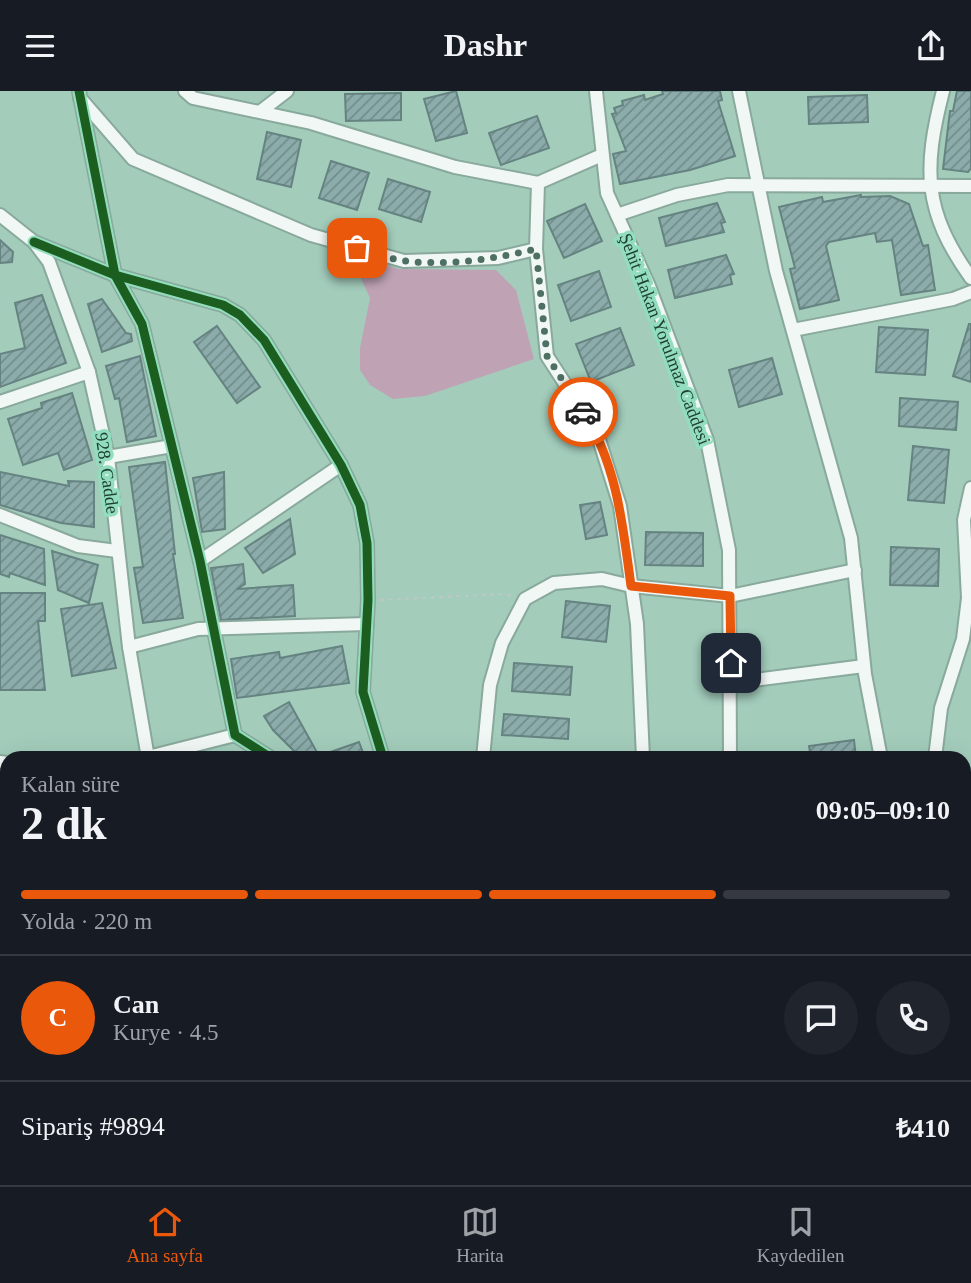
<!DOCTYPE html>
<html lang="tr">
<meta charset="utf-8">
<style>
:root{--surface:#171b24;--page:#20242c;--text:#f1f3f6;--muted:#9ea1a6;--line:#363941;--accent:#ea580c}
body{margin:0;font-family:"Times New Roman",serif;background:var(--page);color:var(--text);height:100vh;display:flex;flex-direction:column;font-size:26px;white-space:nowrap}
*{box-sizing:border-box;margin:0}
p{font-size:23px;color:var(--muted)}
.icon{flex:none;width:38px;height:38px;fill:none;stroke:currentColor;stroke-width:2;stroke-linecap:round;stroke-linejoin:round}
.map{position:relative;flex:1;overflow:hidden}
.sheet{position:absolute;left:0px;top:660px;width:971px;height:436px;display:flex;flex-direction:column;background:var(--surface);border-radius:21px 21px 0 0;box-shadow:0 7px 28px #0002}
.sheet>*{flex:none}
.pin{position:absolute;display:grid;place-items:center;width:60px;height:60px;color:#fff;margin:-30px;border-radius:14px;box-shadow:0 4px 10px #0006}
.courier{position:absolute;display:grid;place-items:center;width:70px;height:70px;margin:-35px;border:5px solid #ea580c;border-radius:50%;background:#fff;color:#222;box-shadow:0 2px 9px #0007}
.overview em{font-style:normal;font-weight:700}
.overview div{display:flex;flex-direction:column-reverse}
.overview{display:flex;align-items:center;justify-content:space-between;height:119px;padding:0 21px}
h1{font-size:46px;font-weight:700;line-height:52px}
.bar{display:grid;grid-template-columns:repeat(4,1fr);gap:10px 7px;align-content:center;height:84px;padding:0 21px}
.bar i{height:9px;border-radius:5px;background:var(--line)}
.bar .current{background:var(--accent)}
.bar p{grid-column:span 4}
.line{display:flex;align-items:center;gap:18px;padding:0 21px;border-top:2px solid var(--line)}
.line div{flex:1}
.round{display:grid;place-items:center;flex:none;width:74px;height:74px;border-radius:37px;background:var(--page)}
header{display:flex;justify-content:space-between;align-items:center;height:91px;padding:0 21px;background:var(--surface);font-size:32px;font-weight:700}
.tab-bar{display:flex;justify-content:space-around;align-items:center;height:98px;border-top:2px solid var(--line);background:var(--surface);font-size:19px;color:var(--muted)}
.tab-bar a{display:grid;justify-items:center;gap:4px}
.tab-bar .current{color:var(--accent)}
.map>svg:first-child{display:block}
.green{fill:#bfa3b5}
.building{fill:url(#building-hatch);stroke:#658380;stroke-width:2}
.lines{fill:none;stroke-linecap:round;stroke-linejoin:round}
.minor-casing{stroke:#88a99b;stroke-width:16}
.path{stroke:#bdc9c4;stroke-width:2;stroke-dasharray:3.5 5;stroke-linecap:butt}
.minor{stroke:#f1f7f5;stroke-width:12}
.cycleway-casing{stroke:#92ddbe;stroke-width:13}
.cycleway{stroke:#1b5e20;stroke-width:9}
.done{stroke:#4e7063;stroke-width:7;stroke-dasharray:0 12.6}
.route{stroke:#ea580c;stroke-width:9}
.labels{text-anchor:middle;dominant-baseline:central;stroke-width:7;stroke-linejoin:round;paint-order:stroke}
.street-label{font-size:18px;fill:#203f33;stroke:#92ddbe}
</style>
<header><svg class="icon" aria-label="menu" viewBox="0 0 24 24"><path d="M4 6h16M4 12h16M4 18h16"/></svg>Dashr<svg class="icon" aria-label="share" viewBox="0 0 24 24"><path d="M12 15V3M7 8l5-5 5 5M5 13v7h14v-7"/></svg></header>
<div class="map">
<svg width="971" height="1094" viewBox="0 0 971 1094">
<defs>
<pattern id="building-hatch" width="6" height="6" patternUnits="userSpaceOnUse" patternTransform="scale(1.75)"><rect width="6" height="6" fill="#8bacaa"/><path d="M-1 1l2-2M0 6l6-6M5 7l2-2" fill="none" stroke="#718d8b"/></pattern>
</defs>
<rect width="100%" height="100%" fill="#a3ccbb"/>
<polygon class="green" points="349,162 399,178 496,179 516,199 534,268 425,305 393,308 370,294 360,279 360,257 370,207"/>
<g class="building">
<polygon points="456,0 467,42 436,50 424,8"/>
<polygon points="662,0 720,0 722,9 718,10 735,65 690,79 620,93 613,63 626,60 612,23 616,22 614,17 623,14 622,10 644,4 645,9 663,3"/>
<polygon points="957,0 971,0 971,77 968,81 943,78 950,20 953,20"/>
<polygon points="401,2 401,29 346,30 345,3"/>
<polygon points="867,4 868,31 809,33 808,6"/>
<polygon points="537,25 549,57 501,74 489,42"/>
<polygon points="267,41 301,49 291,96 257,88"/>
<polygon points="331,70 369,82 357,119 319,107"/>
<polygon points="388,88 430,101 421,131 379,118"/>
<polygon points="861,104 861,106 890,105 909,113 923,155 928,154 935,199 901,204 892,149 877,151 875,142 829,151 826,155 839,209 800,218 790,178 795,177 779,116 822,106 823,111"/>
<polygon points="717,112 725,131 721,132 724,141 666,155 659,127"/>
<polygon points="585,113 602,150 564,167 547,130"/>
<polygon points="0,149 13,161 12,171 0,172"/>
<polygon points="726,164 734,183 730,184 732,193 675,207 668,179"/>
<polygon points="599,180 611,216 571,230 558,194"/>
<polygon points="42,204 66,272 0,296 0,263 25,257 15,212"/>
<polygon points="102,208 126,242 131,243 132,250 102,261 88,213"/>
<polygon points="969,233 971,233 971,291 953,285"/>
<polygon points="217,235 260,296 237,312 194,251"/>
<polygon points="879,236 928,239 925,284 876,281"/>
<polygon points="620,237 634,274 591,291 576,253"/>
<polygon points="140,265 156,345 127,351 119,307 115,308 106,275"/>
<polygon points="772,267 782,303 739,316 729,279"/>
<polygon points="72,302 92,369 64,379 58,362 23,374 8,328 42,317 41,312"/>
<polygon points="900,307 958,311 956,339 899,335"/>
<polygon points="913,355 949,359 944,412 908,409"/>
<polygon points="165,371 175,463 173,463 183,527 143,532 134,477 143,476 129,376"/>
<polygon points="0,381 69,395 68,390 94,391 94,436 61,432 0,414"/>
<polygon points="224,381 225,438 202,441 193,387"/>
<polygon points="600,411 607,444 586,448 580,414"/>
<polygon points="290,428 295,463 263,482 245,457"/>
<polygon points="646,441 703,442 703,475 645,474"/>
<polygon points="0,444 44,458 45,494 10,482 9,486 0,483"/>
<polygon points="891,456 939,458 938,495 890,494"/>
<polygon points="52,460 98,474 89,512 58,499"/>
<polygon points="243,473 245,493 237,498 293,494 295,525 221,529 211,477"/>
<polygon points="0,502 45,502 45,530 38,530 45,599 0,599"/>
<polygon points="566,510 610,515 606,551 562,546"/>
<polygon points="102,512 116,577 72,585 61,518"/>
<polygon points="342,555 349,592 237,607 231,568 279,561 280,567"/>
<polygon points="514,572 572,576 570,604 512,600"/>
<polygon points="289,611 319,665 359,651 365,667 301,667 273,639 264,625"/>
<polygon points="504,623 569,628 568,648 502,644"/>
<polygon points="854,649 856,667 811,667 809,655"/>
</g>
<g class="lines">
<g class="minor-casing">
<g id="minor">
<polyline points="79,0 115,184 142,233 200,470 235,644 271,667"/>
<polyline points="185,0 193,7 311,32 455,76 538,92"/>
<polyline points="596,0 607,102 649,195 707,349 729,459 730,667"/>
<polyline points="739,0 776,180 851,447 865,583 881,667"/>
<path d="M943,0C923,78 923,120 971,187"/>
<polyline points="80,7 133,68 311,144 404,170 498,167 536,158"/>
<polyline points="261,20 287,0"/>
<polyline points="602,64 538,92 536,158 547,265 597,342 620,415 637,533 643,667"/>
<polyline points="0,124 34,151 49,171 89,281 108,366 129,556 148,667"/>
<polyline points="617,124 677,104 728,94 971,95"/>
<polyline points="34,151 115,184 223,214 240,224 264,249 341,374 360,414 367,452 368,509 363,601 383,667"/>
<polyline points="793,239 953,208 971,201"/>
<polyline points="0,311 89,281"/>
<polyline points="108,366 172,355"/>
<polyline points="0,424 78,455 117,460"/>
<polyline points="200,470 341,374"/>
<polyline points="129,556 198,538 367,533"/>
<polyline points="731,592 864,575"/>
<polyline points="148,666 235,644"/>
<polyline points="483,667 490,594 502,552 525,508 554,492 602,488 631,495 730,505 855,479"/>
<polyline points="935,667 941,617 963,548 968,507 964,429 971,397"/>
<polyline points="0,671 7,672"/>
<polyline points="0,913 7,914"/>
<polyline points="964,994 971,973"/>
<polyline points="964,1025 971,1026"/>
<polyline points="0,1039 7,1030"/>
<polyline points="249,1088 250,1094"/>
<polyline points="420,1088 421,1094"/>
<polyline points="75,1094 78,1088"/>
<polyline points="586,1094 587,1088"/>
<polyline points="703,1094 703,1088"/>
<polyline points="842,1094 843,1088"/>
<polyline points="932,1094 934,1088"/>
</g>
</g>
<polyline class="path" points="380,509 502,503 514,505"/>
<use href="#minor" class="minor"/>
<g class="cycleway-casing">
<g id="cycleway">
<polyline points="79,0 115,184 142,233 200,470 235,644 271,667"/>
<polyline points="34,151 115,184 223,214 240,224 264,249 341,374 360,414 367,452 368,509 363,601 383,667"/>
</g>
</g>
<use href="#cycleway" class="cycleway"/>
</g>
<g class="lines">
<path class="done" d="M357,157C373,161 389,168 405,170C449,175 494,168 536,158L547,265L583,321"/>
<path class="route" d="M583,321C617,372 623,436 631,495L730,505L731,572"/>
</g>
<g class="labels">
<g class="street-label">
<text transform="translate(665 248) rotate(69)">Şehit Hakan Yorulmaz Caddesi</text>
<text transform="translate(107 382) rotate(82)">928. Cadde</text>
</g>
</g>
</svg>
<div class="pin" style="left:357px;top:157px;background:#ea580c"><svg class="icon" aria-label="bag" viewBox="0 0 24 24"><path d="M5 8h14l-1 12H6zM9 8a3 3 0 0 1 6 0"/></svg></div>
<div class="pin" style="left:731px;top:572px;background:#1f2937"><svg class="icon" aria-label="home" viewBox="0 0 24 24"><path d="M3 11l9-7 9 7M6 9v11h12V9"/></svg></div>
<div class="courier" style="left:583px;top:321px"><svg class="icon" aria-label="car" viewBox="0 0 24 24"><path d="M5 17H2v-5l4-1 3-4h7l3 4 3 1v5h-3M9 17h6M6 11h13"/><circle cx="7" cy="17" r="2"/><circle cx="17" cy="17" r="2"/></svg></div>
<section class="sheet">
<div class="overview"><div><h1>2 dk</h1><p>Kalan süre</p></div><em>09:05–09:10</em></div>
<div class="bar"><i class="current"></i><i class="current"></i><i class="current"></i><i></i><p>Yolda · 220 m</p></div>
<div class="line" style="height:126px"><b class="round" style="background:var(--accent);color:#fff">C</b><div><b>Can</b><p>Kurye · 4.5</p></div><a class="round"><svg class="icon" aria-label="chat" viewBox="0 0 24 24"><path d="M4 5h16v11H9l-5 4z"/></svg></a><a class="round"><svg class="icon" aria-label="phone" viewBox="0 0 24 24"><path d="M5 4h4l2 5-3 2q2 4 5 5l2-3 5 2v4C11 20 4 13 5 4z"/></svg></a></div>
<div class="line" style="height:91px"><div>Sipariş #9894</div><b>₺410</b></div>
</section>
</div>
<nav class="tab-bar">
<a class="current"><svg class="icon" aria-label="home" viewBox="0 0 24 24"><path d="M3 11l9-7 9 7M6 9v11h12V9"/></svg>Ana sayfa</a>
<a><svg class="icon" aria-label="map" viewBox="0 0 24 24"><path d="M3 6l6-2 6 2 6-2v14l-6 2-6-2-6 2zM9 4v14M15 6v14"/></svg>Harita</a>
<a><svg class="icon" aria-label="saved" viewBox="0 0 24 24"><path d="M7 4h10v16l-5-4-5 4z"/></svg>Kaydedilen</a>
</nav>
